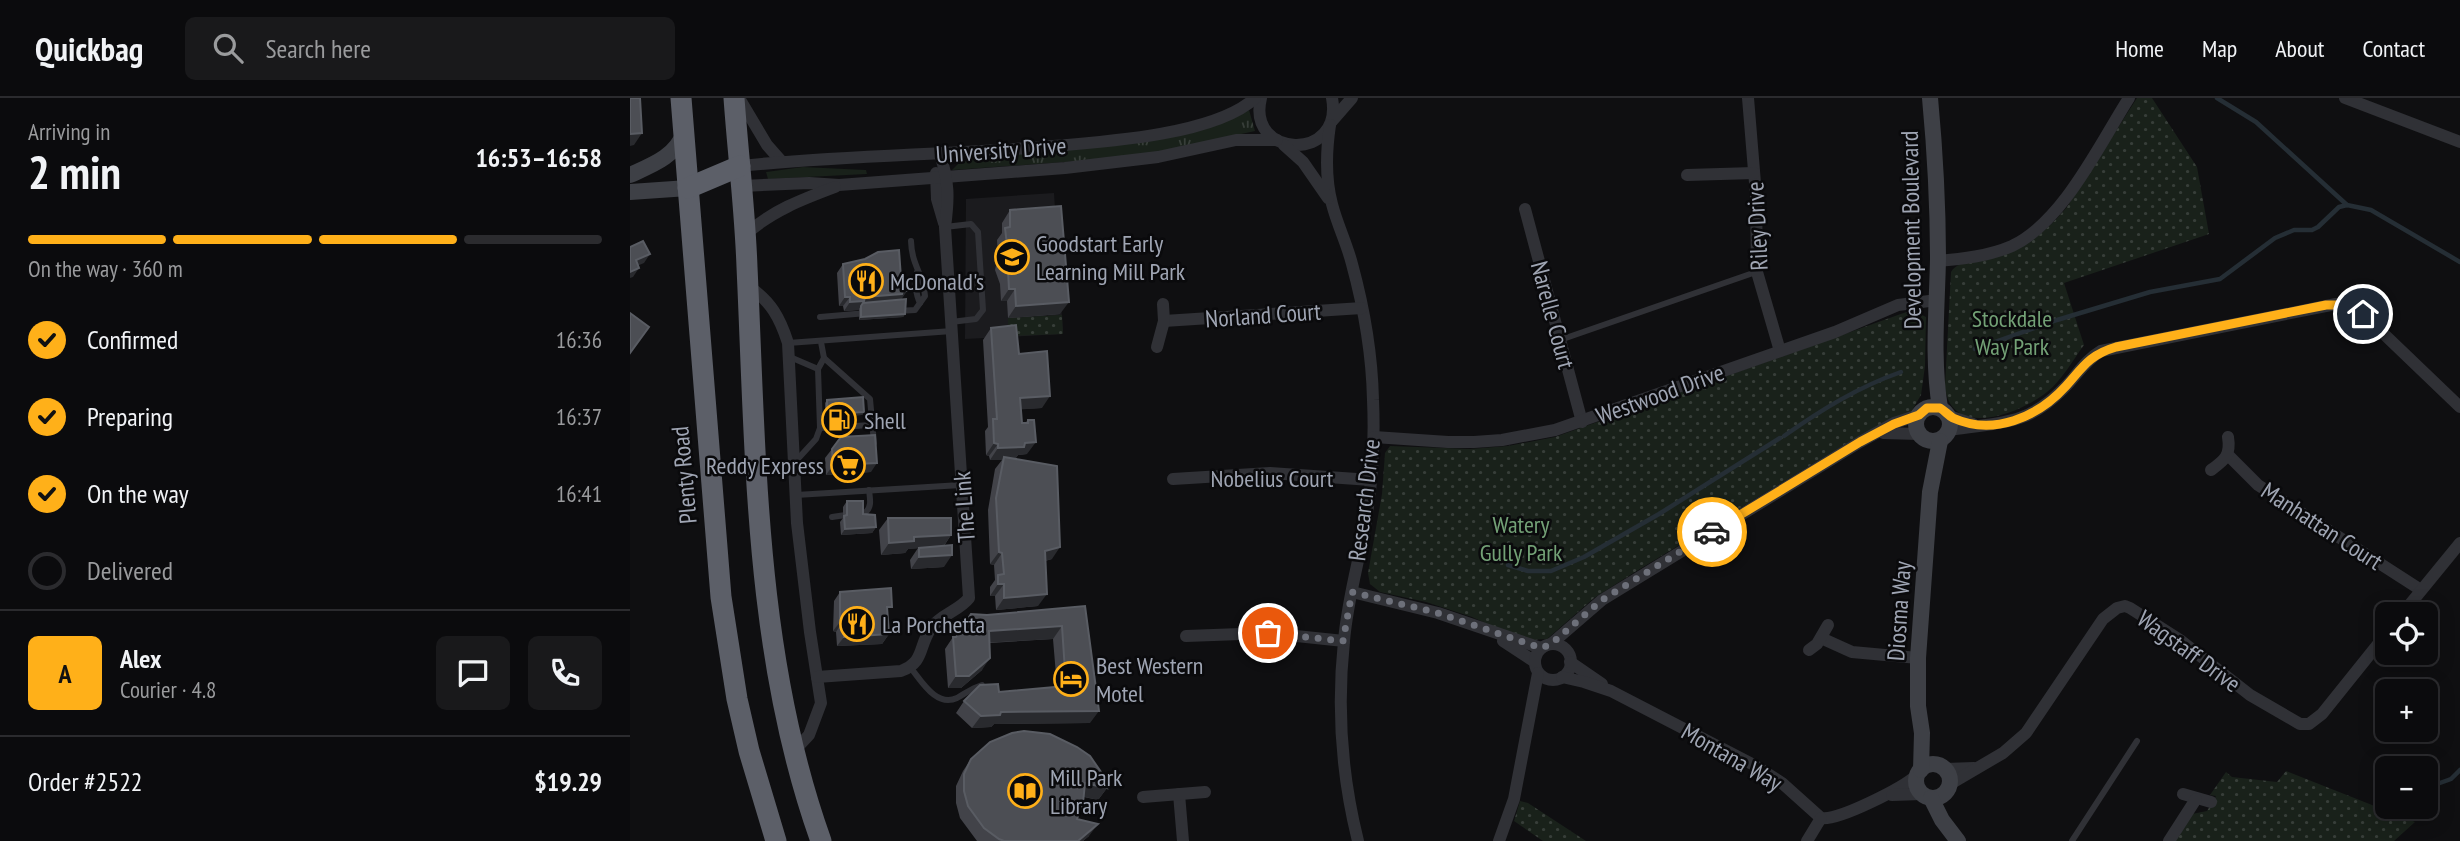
<!DOCTYPE html>
<meta charset="utf-8">
<style>
:root{--surface:#0b0b0d;--page:#19191b;--text:#f1f3f6;--muted:#9a9b9d;--line:#2b2b2e;--accent:#ffb019}
body{margin:0;font-family:"PT Sans Narrow",sans-serif;background:var(--page);color:var(--text);height:100vh;display:flex;flex-direction:column;font-size:26px;white-space:nowrap}
*{box-sizing:border-box;margin:0}
p{font-size:23px;color:var(--muted)}
.icon{flex:none;width:38px;height:38px;fill:none;stroke:currentColor;stroke-width:2;stroke-linecap:round;stroke-linejoin:round}
.map{position:relative;flex:1;overflow:hidden}
.details{display:flex;flex-direction:column;background:var(--surface);width:630px}
.details>*{flex:none}
.controls{position:absolute;left:1745px;top:504px;display:grid;gap:14px}
.controls a{display:grid;place-items:center;width:63px;height:63px;border-radius:10px;background:var(--surface);box-shadow:0 4px 18px #0003,0 0 0 2px var(--line);font-size:35px}
.pin{position:absolute;display:grid;place-items:center;width:60px;height:60px;color:#fff;margin:-30px;border:4px solid #fff;border-radius:50%;box-shadow:0 2px 7px #0007}
.courier{position:absolute;display:grid;place-items:center;width:70px;height:70px;margin:-35px;border:5px solid #ffb019;border-radius:50%;background:#fff;color:#222;box-shadow:0 2px 9px #0007}
.headline em{font-style:normal;font-weight:800}
.headline div{display:flex;flex-direction:column-reverse}
.headline{display:flex;align-items:center;justify-content:space-between;height:119px;padding:0 28px}
h1{font-size:46px;font-weight:800;line-height:52px}
.bar{display:grid;grid-template-columns:repeat(4,1fr);gap:10px 7px;align-content:center;height:84px;padding:0 28px}
.bar i{height:9px;border-radius:5px;background:var(--line)}
.bar .on{background:var(--accent)}
.bar p{grid-column:span 4}
.line{display:flex;align-items:center;gap:18px;padding:0 28px;border-top:2px solid var(--line)}
.line div{flex:1}
.round{display:grid;place-items:center;flex:none;width:74px;height:74px;border-radius:10px;background:var(--page)}
ol{padding:0 28px;list-style:none}
li{display:flex;align-items:center;gap:21px;height:77px}
li p{margin-inline-start:auto}
li .icon{padding:7px;border-radius:50%;background:var(--accent);color:#111;stroke-width:4}
li:last-child{color:var(--muted)}
li i{width:38px;height:38px;border:4px solid var(--line);border-radius:50%}
header{display:flex;align-items:center;gap:42px;box-sizing:border-box;height:98px;padding:0 35px;background:var(--surface);border-bottom:2px solid var(--line)}
header strong{font-size:33px}
nav{display:flex;gap:38px;margin-inline-start:auto;font-size:24px}
.search{width:490px;height:63px;background:var(--page);display:flex;align-items:center;gap:18px;box-sizing:border-box;padding:0 24px;border-radius:10px;color:var(--muted);font-size:26px}
main{display:flex;flex:1;min-height:0}
.map>svg:first-child{display:block}
.built{fill:#1b1b1e}
.grass{fill:url(#grass-tufts)}
.park{fill:url(#park-dots)}
.garden{fill:#19211a}
.lines{fill:none;stroke-linecap:round;stroke-linejoin:round}
.stream{stroke:#252e35;stroke-width:4.5}
.lane{stroke:#303136;stroke-width:6}
.street{stroke:#303136;stroke-width:12}
.secondary{stroke:#3e4046;stroke-width:16}
.highway{stroke:#5c5f68;stroke-width:21}
.wall{fill:#424349}
.shaded-wall{fill:#292a2e}
.building{fill:#4c4e54;stroke:#595c63;stroke-width:2}
.done{stroke:#6d707a;stroke-width:7;stroke-dasharray:0 12.6}
.route{stroke:#ffb019;stroke-width:9}
.labels{text-anchor:middle;dominant-baseline:central;stroke-width:5;stroke-linejoin:round;paint-order:stroke}
.street-label{font-size:24px;fill:#9fa5b3;stroke:#0a0a0c}
.poi-label{font-size:24px;fill:#9fa5b3;stroke:#0a0a0c;text-anchor:start}
.park-label{font-size:24px;fill:#73a176;stroke:#0a0a0c}
</style>
<header>
<strong>Quickbag</strong>
<div class="search"><svg class="icon" aria-label="search" viewBox="0 0 24 24"><circle cx="10" cy="10" r="6"/><path d="M15 15l6 6"/></svg>Search here</div>
<nav><a>Home</a><a>Map</a><a>About</a><a>Contact</a></nav>
</header>
<main>
<section class="details">
<div class="headline"><div><h1>2 min</h1><p>Arriving in</p></div><em>16:53–16:58</em></div>
<div class="bar"><i class="on"></i><i class="on"></i><i class="on"></i><i></i><p>On the way · 360 m</p></div>
<ol>
<li><svg class="icon" aria-label="check" viewBox="0 0 24 24"><path d="M5 12l5 5 9-10"/></svg>Confirmed<p>16:36</p></li>
<li><svg class="icon" aria-label="check" viewBox="0 0 24 24"><path d="M5 12l5 5 9-10"/></svg>Preparing<p>16:37</p></li>
<li><svg class="icon" aria-label="check" viewBox="0 0 24 24"><path d="M5 12l5 5 9-10"/></svg>On the way<p>16:41</p></li>
<li><i></i>Delivered</li>
</ol>
<div class="line" style="height:126px"><b class="round" style="background:var(--accent);color:#111">A</b><div><b>Alex</b><p>Courier · 4.8</p></div><a class="round"><svg class="icon" aria-label="chat" viewBox="0 0 24 24"><path d="M4 5h16v11H9l-5 4z"/></svg></a><a class="round"><svg class="icon" aria-label="phone" viewBox="0 0 24 24"><path d="M5 4h4l2 5-3 2q2 4 5 5l2-3 5 2v4C11 20 4 13 5 4z"/></svg></a></div>
<div class="line" style="height:91px"><div>Order #2522</div><b>$19.29</b></div>
</section>
<div class="map">
<svg width="1830" height="743" viewBox="0 0 1830 743">
<defs>
<pattern id="grass-tufts" width="24" height="20" patternUnits="userSpaceOnUse" patternTransform="scale(1.75)"><rect width="24" height="20" fill="#19211a"/><path d="M3 7l-1-3M5 7V3M7 7l1-3M15 17l-1-3M17 17v-4M19 17l1-3" fill="none" stroke="#373e39"/></pattern>
<pattern id="park-dots" width="8" height="8" patternUnits="userSpaceOnUse" patternTransform="scale(1.75)"><rect width="8" height="8" fill="#19211a"/><path d="M2 2h.1M6 6h.1" fill="none" stroke="#373e39" stroke-width="1.8" stroke-linecap="round"/></pattern>
</defs>
<rect width="100%" height="100%" fill="#0f0f11"/>
<polygon class="built" points="424,95 433,236 335,241 336,101"/>
<polygon class="grass" points="619,12 625,33 505,59 322,72 328,66 350,58 601,21"/>
<g class="park">
<path d="M1507,0H1522L1567,69L1579,136L1434,185L1454,247C1443,262 1432,282 1417,294C1390,316 1320,342 1315,288L1321,174C1330,159 1365,161 1382,153C1404,143 1421,128 1437,109Z"/>
<polygon points="1282,212 1296,219 1295,268 1291,297 1281,314 1232,336 1005,474 964,500 917,541 899,542 886,539 842,519 796,504 750,494 740,486 738,475 752,396 755,355 760,348 840,351 878,348 925,339"/>
<polygon points="432,217 433,236 378,238 378,220"/>
<polygon points="1656,673 1785,724 1764,743 1545,743 1562,716 1577,713 1586,698 1580,697 1596,674 1602,679 1647,684"/>
<polygon points="890,703 898,705 956,743 913,743 884,723"/>
</g>
<polygon class="garden" points="173,69 236,72 237,76 138,81 136,74"/>
<g class="lines">
<g class="stream">
<polyline points="1587,0 1626,24 1717,107"/>
<polyline points="1345,251 1427,222 1520,194 1590,181 1645,140 1664,132 1682,132 1688,129 1709,109 1717,107 1741,112 1830,164"/>
<path d="M1154,338C1191,312 1228,289 1271,274"/>
<polyline points="878,467 898,473 921,473 954,459 1029,416 1150,340"/>
<polyline points="1753,680 1757,681"/>
<polyline points="1796,690 1821,681 1830,672"/>
</g>
<g class="lane">
<polyline points="315,129 341,126 348,134 353,212 346,221 321,224"/>
<path d="M287,174C284,183 286,197 290,205"/>
<path d="M268,213L285,212L295,198C293,174 282,169 281,143"/>
<polyline points="190,219 237,215"/>
<polyline points="930,242 1126,174"/>
<polyline points="158,245 322,233"/>
<polyline points="160,259 188,271"/>
<polyline points="194,260 240,301 244,345"/>
<polyline points="190,330 242,327"/>
<polyline points="165,364 186,341 190,330 188,271 194,260 191,244"/>
<polyline points="166,397 331,387"/>
<path d="M202,419L236,414C242,408 240,401 239,392"/>
<path d="M280,569C291,582 306,610 327,600C336,595 342,590 352,587"/>
<polyline points="1442,743 1507,643"/>
</g>
<g class="street">
<polyline points="109,0 137,47 152,64"/>
<path d="M631,0C616,61 714,64 702,0"/>
<polyline points="1118,0 1126,97 1127,174 1150,253"/>
<polyline points="1715,0 1830,44"/>
<polyline points="702,23 722,0"/>
<path d="M700,27C696,54 695,80 702,106C707,126 717,146 722,166C734,210 742,256 743,302C745,346 742,390 734,434C727,470 717,506 714,543C707,609 712,679 728,743"/>
<polyline points="654,47 673,64 698,100"/>
<path d="M110,68C205,58 302,57 398,50C456,45 582,40 625,0"/>
<polyline points="306,75 307,101 314,125"/>
<polyline points="1057,77 1124,75"/>
<polyline points="112,88 179,85 209,87 435,70 528,59 606,42 647,42"/>
<polyline points="895,111 952,324"/>
<path d="M115,137C141,113 173,101 205,89"/>
<path d="M1307,163C1332,161 1359,158 1382,148C1433,124 1469,47 1499,0"/>
<path d="M118,188C141,203 150,220 158,245L167,425L180,534L191,605L179,637L164,653"/>
<polyline points="534,223 732,210"/>
<polyline points="527,249 534,223 533,206"/>
<polyline points="1319,318 1343,326"/>
<path d="M1320,332C1368,324 1395,329 1432,292C1446,279 1454,263 1471,253L1706,206L1726,212L1733,216L1830,309"/>
<polyline points="1253,335 1289,336"/>
<polyline points="744,339 818,344 844,344 872,342 925,332 1205,234 1268,207 1307,202"/>
<polyline points="1598,357 1628,387 1791,492"/>
<path d="M1581,372C1595,362 1601,357 1598,339"/>
<polyline points="543,381 640,375 741,382"/>
<polyline points="722,494 808,515 911,550"/>
<polyline points="1772,516 1830,445"/>
<polyline points="556,538 638,535 714,543"/>
<polyline points="1191,540 1222,554 1288,560"/>
<polyline points="873,543 905,564"/>
<polyline points="921,546 972,502 1230,344 1264,325 1289,317"/>
<circle cx="923" cy="564" r="18"/>
<polyline points="1179,552 1187,546 1198,527"/>
<polyline points="940,564 972,586"/>
<path d="M187,579L271,573C295,564 288,549 301,530C311,516 329,513 339,500L315,129C319,100 319,84 310,56"/>
<path d="M932,579L954,584L981,593L1124,667L1152,685L1191,720C1208,723 1273,690 1287,677"/>
<polyline points="1315,671 1344,670"/>
<polyline points="1320,686 1373,655 1396,635 1473,521 1487,510 1495,508 1500,510 1550,542 1620,597 1670,626 1679,626 1692,616 1757,535"/>
<polyline points="549,696 553,743"/>
<polyline points="1553,696 1581,704"/>
<polyline points="1262,697 1292,696"/>
<polyline points="513,699 575,694"/>
<polyline points="869,743 884,701 908,575"/>
<polyline points="1177,743 1191,720"/>
<polyline points="1539,743 1566,701"/>
</g>
<g class="secondary">
<path d="M1300,0C1305,53 1308,107 1308,161C1307,211 1302,260 1310,310"/>
<path d="M0,77C22,67 45,59 54,35"/>
<polyline points="0,94 58,90"/>
<circle cx="1303" cy="326" r="17"/>
<circle cx="1303" cy="683" r="17"/>
<polyline points="1291,672 1292,635 1288,608 1288,560 1300,394 1310,343"/>
<polyline points="1301,700 1312,722 1328,743"/>
</g>
<g class="highway">
<polyline points="51,0 91,499 107,601 119,653 146,743"/>
<path d="M104,0C108,56 115,112 117,169C126,362 125,559 191,743"/>
<polyline points="58,90 110,68"/>
</g>
</g>
<g class="wall">
<polygon points="380,112 430,216 378,220 377,203 371,203 370,186 365,172 368,159 367,142 372,135 372,125"/>
<polygon points="213,166 271,202 275,216 273,219 229,222 229,211 228,212 214,213 213,208 209,208 207,175"/>
<polygon points="361,230 389,256 412,310 391,311 392,325 395,325 398,322 397,356 388,357 385,361 422,461 415,463 408,508 366,512 365,498 360,498 360,489 365,482 364,467 360,466 358,412 365,371 372,362 360,362 359,358 356,357 355,333 358,329 353,242"/>
<polygon points="197,302 234,314 232,317 195,319 195,305"/>
<polygon points="202,351 241,374 196,377 195,360"/>
<polygon points="217,403 233,416 246,429 242,435 211,437 210,424 213,420 213,409"/>
<polygon points="258,420 321,437 314,448 314,469 281,471 280,462 288,450 278,451 275,455 251,457 249,432"/>
<polygon points="210,494 258,515 259,536 252,546 207,548 206,534 203,533 204,503"/>
<polygon points="455,508 460,625 364,626 361,629 342,630 326,615 334,603 369,594 427,589 423,541 360,545 352,572 331,590 318,590 315,551 323,539 326,539 341,516 357,517"/>
<polygon points="341,661 477,690 468,702 454,699 447,721 459,738 453,743 347,743 330,720 326,705 326,688 333,673"/>
</g>
<g class="shaded-wall">
<polygon points="12,35 4,47 0,48 0,36"/>
<polygon points="20,156 14,165 0,171 6,162"/>
<polygon points="9,170 3,179 0,180 0,174"/>
<polygon points="379,191 385,191 377,203 371,203"/>
<polygon points="277,193 271,202 231,208 228,212 214,213 220,204 235,199"/>
<polygon points="215,199 220,199 213,208 209,208"/>
<polygon points="439,204 430,216 378,220 386,208"/>
<polygon points="275,216 273,219 229,222 231,219"/>
<polygon points="420,298 412,310 382,312 390,300"/>
<polygon points="234,314 232,317 195,319 197,316"/>
<polygon points="406,344 397,356 388,357 385,361 374,359 372,362 360,362 368,350 395,345"/>
<polygon points="364,345 368,346 359,358 356,357"/>
<polygon points="247,365 241,374 196,377 203,367"/>
<polygon points="246,429 242,435 211,437 215,431"/>
<polygon points="321,437 313,449 278,451 275,455 251,457 259,445 284,439"/>
<polygon points="430,449 422,461 406,465 415,453"/>
<polygon points="369,454 372,455 364,467 360,466"/>
<polygon points="322,457 314,469 281,471 289,459"/>
<polygon points="368,486 374,486 365,498 360,498"/>
<polygon points="417,496 408,508 366,512 374,500"/>
<polygon points="210,524 212,524 206,534 203,533"/>
<polygon points="432,528 423,541 350,545 359,533"/>
<polygon points="259,536 252,546 207,548 214,539"/>
<polygon points="360,560 352,572 331,590 318,590 326,578"/>
<polygon points="469,613 460,625 364,626 361,629 342,630 351,618 371,614"/>
<polygon points="455,685 477,690 468,702 447,697"/>
<polygon points="468,726 459,738 453,743 448,743"/>
</g>
<g class="building">
<polygon points="0,0 10,0 12,35 0,36"/>
<polygon points="431,108 439,204 386,208 385,191 379,191 378,173 374,160 377,147 375,130 380,129 380,112"/>
<polygon points="13,143 20,156 6,162 9,170 0,174 0,149"/>
<polygon points="269,152 271,180 275,179 277,193 273,193 272,196 235,199 234,203 220,204 220,199 215,199 213,166 235,161 248,154"/>
<polygon points="276,201 275,216 231,219 231,208 233,205"/>
<polygon points="0,215 19,229 0,255"/>
<polygon points="386,227 389,256 417,253 420,298 390,300 392,325 398,325 398,322 404,322 406,344 395,345 394,349 368,350 368,346 364,345 363,321 367,321 361,230"/>
<polygon points="233,299 234,314 197,316 197,302"/>
<polygon points="245,337 247,365 203,367 202,351 211,339"/>
<polygon points="374,359 427,368 430,449 415,453 417,496 374,500 374,486 368,486 368,477 374,476 372,455 369,454 366,400"/>
<polygon points="217,403 233,403 233,416 245,417 246,429 215,431 214,418 217,417"/>
<polygon points="258,420 321,420 321,437 284,439 284,443 259,445"/>
<polygon points="322,447 322,457 289,459 289,450"/>
<polygon points="261,490 262,509 257,509 259,536 214,539 212,524 210,524 210,494"/>
<polygon points="455,508 469,613 371,614 370,617 351,618 334,603 350,587 368,586 369,594 436,588 432,528 359,533 360,560 339,578 326,578 323,539 326,539 341,516 357,517"/>
<polygon points="394,633 420,636 447,649 460,658 471,674 477,690 455,685 453,705 447,721 468,726 448,743 374,743 369,741 354,730 338,708 334,693 334,676 341,661 360,644 382,635"/>
</g>
<g class="lines">
<polyline class="done" points="638,535 713,543 722,494 808,515 911,550 921,546 972,502 1082,434"/>
<path class="route" d="M1082,434L1230,344L1264,326L1289,317L1297,310H1310C1315,313 1318,317 1323,320C1363,338 1407,320 1436,288C1453,269 1459,257 1486,249L1696,207H1712L1733,216"/>
</g>
<defs>
<g id="school-ring" transform="scale(1.75)"><circle r="9.5" fill="#0a0a0c" stroke="#ffb019" stroke-width="1.5"/><path d="M0-5L7-2L0 1L-7-2ZM-4 1L0 2.5L4 1V4Q0 6-4 4Z" fill="#ffb019"/></g>
<g id="restaurant-ring" transform="scale(1.75)"><circle r="9.5" fill="#0a0a0c" stroke="#ffb019" stroke-width="1.5"/><path d="M-5-6h1v4h1v-4h1v4h1v-4h1v5L-1.5 .5V6h-2V.5L-5-1ZM5-6V6H3V1.5H1.5Q1.5-4 5-6Z" fill="#ffb019"/></g>
<g id="fuel-ring" transform="scale(1.75)"><circle r="9.5" fill="#0a0a0c" stroke="#ffb019" stroke-width="1.5"/><path d="M-5.5-6h7V0h2V4h1.3V-2.5L3-4.5l.8-.8L6-3V5H2.5V1h-1V6h-7ZM-4.2-4.7v3.2H.2V-4.7Z" fill="#ffb019"/></g>
<g id="supermarket-ring" transform="scale(1.75)"><circle r="9.5" fill="#0a0a0c" stroke="#ffb019" stroke-width="1.5"/><path d="M-6-5.5h2.5l.6 2H6L4.5 2H-2.5L-4.4-4H-6ZM-1.5 3.2a1.3 1.3 0 1 0 .1 0ZM3 3.2a1.3 1.3 0 1 0 .1 0Z" fill="#ffb019"/></g>
<g id="hotel-ring" transform="scale(1.75)"><circle r="9.5" fill="#0a0a0c" stroke="#ffb019" stroke-width="1.5"/><path d="M-6-4.5h1.5V1H6V5H4.5V3h-9V5H-6ZM-4 0a1.8 1.8 0 1 1 3.6 0ZM.5 0V-2.5h3Q6-2.5 6 0Z" fill="#ffb019"/></g>
<g id="library-ring" transform="scale(1.75)"><circle r="9.5" fill="#0a0a0c" stroke="#ffb019" stroke-width="1.5"/><path d="M-6-4Q-3-5.5-.7-3.5V5Q-3 3-6 4ZM6-4Q3-5.5 .7-3.5V5Q3 3 6 4Z" fill="#ffb019"/></g>
</defs>
<g fill-rule="evenodd">
<use href="#school-ring" x="382" y="159"/>
<use href="#restaurant-ring" x="236" y="183"/>
<use href="#fuel-ring" x="209" y="322"/>
<use href="#supermarket-ring" x="218" y="367"/>
<use href="#restaurant-ring" x="227" y="526"/>
<use href="#hotel-ring" x="441" y="581"/>
<use href="#library-ring" x="395" y="693"/>
</g>
<g class="labels">
<g class="street-label">
<text transform="translate(371 52) rotate(-4)">University Drive</text>
<text transform="translate(1127 128) rotate(-93)">Riley Drive</text>
<text transform="translate(1281 132) rotate(-91)">Development Boulevard</text>
<text transform="translate(633 217) rotate(-4)">Norland Court</text>
<text transform="translate(923 217) rotate(75)">Narelle Court</text>
<text transform="translate(1030 296) rotate(-20)">Westwood Drive</text>
<text transform="translate(54 377) rotate(-95)">Plenty Road</text>
<text x="642" y="380">Nobelius Court</text>
<text transform="translate(734 402) rotate(-83)">Research Drive</text>
<text transform="translate(334 409) rotate(-94)">The Link</text>
<text transform="translate(1692 428) rotate(33)">Manhattan Court</text>
<text transform="translate(1269 513) rotate(-86)">Diosma Way</text>
<text transform="translate(1559 553) rotate(36)">Wagstaff Drive</text>
<text transform="translate(1102 659) rotate(30)">Montana Way</text>
</g>
<g class="poi-label">
<text x="406" y="145">Goodstart Early<tspan x="406" dy="28">Learning Mill Park</tspan></text>
<text x="260" y="183">McDonald's</text>
<text x="234" y="322">Shell</text>
<text x="194" y="367" text-anchor="end">Reddy Express</text>
<text x="252" y="526">La Porchetta</text>
<text x="466" y="567">Best Western<tspan x="466" dy="28">Motel</tspan></text>
<text x="420" y="679">Mill Park<tspan x="420" dy="28">Library</tspan></text>
</g>
<g class="park-label">
<text x="1382" y="220">Stockdale<tspan x="1382" dy="28">Way Park</tspan></text>
<text x="891" y="426">Watery<tspan x="891" dy="28">Gully Park</tspan></text>
</g>
</g>
</svg>
<div class="controls">
<a><svg class="icon" aria-label="locate" viewBox="0 0 24 24"><circle cx="12" cy="12" r="6"/><path d="M12 2v4M12 18v4M2 12h4M18 12h4"/></svg></a>
<a>+</a>
<a>−</a>
</div>
<div class="pin" style="left:638px;top:535px;background:#ea580c"><svg class="icon" aria-label="bag" viewBox="0 0 24 24"><path d="M5 8h14l-1 12H6zM9 8a3 3 0 0 1 6 0"/></svg></div>
<div class="pin" style="left:1733px;top:216px;background:#1f2937"><svg class="icon" aria-label="home" viewBox="0 0 24 24"><path d="M3 11l9-7 9 7M6 9v11h12V9"/></svg></div>
<div class="courier" style="left:1082px;top:434px"><svg class="icon" aria-label="car" viewBox="0 0 24 24"><path d="M5 17H2v-5l4-1 3-4h7l3 4 3 1v5h-3M9 17h6M6 11h13"/><circle cx="7" cy="17" r="2"/><circle cx="17" cy="17" r="2"/></svg></div>
</div>
</main>
